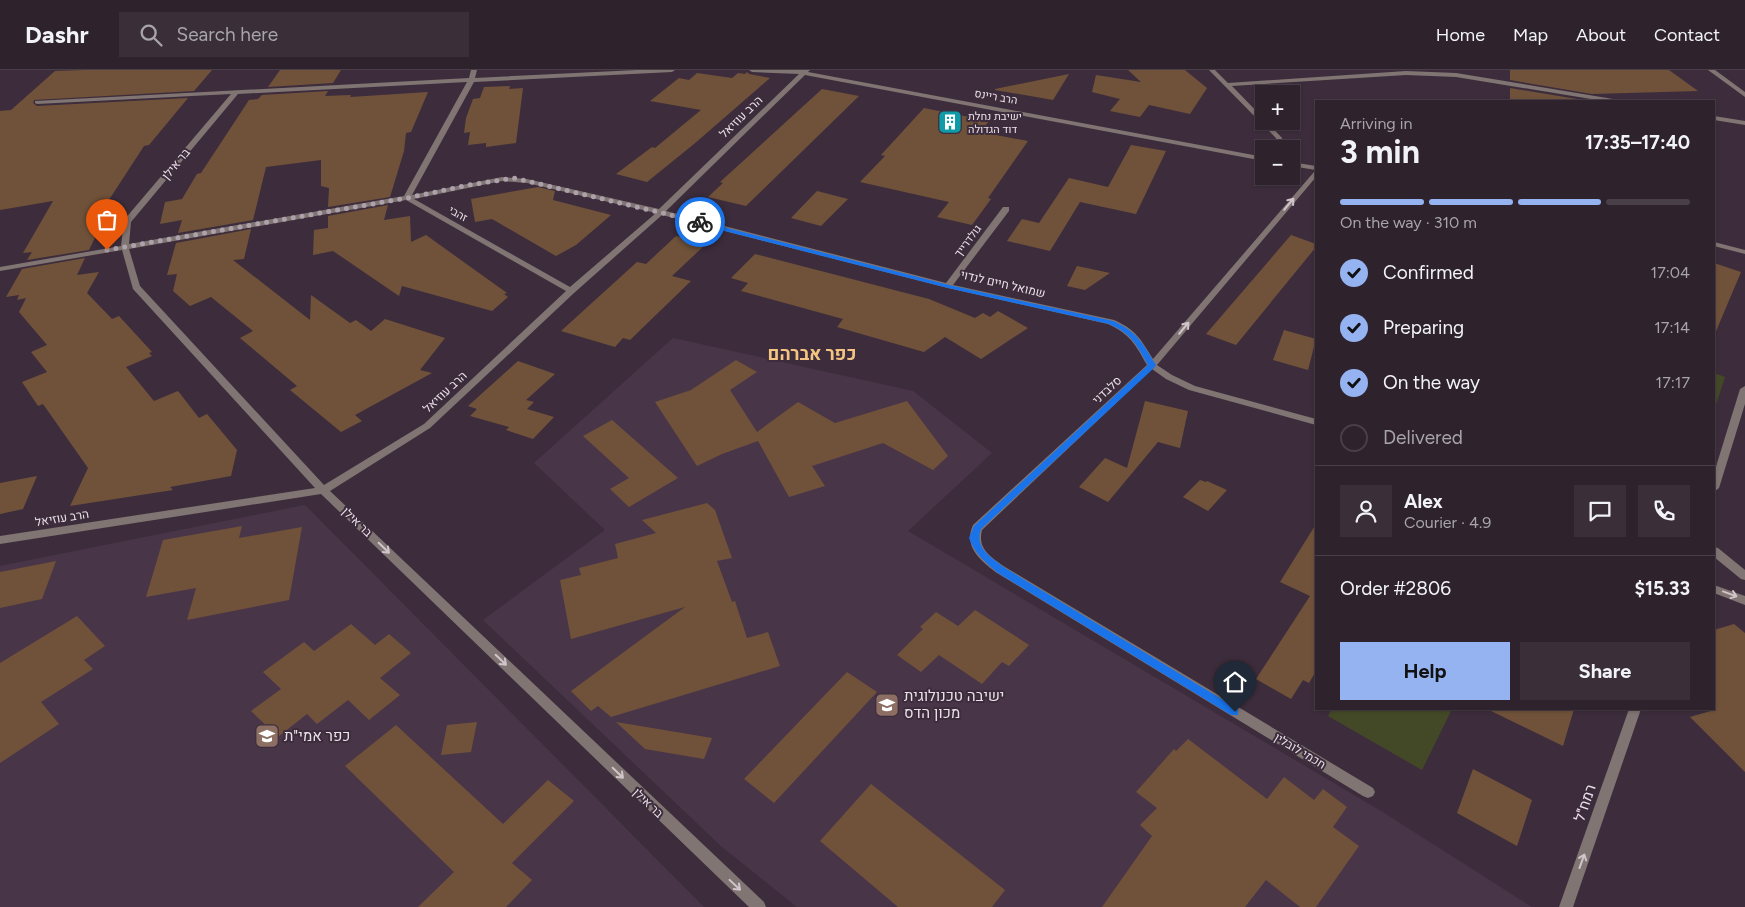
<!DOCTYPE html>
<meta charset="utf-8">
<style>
:root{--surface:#2e222d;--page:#3a2f39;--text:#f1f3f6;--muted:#a7a4aa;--line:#493f49;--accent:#95b2f1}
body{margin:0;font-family:Figtree,Heebo,sans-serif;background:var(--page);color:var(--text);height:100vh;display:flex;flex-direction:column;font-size:19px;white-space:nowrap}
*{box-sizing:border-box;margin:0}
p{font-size:16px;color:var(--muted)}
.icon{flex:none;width:28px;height:28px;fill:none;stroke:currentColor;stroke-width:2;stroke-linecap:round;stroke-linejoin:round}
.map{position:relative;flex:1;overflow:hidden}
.details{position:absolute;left:1315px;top:30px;width:400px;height:610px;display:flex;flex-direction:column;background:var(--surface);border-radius:0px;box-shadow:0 1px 4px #0004,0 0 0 1px var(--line)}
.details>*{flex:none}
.controls{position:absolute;left:1255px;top:15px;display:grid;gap:10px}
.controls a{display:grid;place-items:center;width:45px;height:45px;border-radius:0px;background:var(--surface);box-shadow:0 1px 4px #0004,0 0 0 1px var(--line);font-size:25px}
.pin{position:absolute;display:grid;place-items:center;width:42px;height:42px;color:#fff;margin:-51px -21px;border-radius:50% 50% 50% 0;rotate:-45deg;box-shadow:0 0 5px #0007}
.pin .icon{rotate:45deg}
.courier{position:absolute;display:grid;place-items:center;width:50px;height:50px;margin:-25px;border:4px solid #1a73e8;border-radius:50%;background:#fff;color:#222;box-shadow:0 1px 6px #0007}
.overview em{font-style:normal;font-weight:700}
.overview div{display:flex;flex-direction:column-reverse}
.overview{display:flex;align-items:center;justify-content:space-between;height:85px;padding:0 25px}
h1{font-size:32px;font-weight:700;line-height:38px}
.bar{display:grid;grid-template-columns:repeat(4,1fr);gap:8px 5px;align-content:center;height:60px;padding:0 25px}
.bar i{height:6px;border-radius:4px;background:var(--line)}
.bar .active{background:var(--accent)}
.bar p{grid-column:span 4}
.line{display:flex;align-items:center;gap:12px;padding:0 25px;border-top:1px solid var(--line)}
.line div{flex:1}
.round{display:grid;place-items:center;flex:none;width:52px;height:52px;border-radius:0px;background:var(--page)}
ol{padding:0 25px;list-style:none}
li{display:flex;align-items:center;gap:15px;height:55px}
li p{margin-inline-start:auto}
li .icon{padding:5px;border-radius:50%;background:var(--accent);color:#111;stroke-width:4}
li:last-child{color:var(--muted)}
li i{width:28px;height:28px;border:2px solid var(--line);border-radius:50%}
.cta{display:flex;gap:10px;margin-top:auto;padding:10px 25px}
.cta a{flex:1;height:58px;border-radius:0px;background:var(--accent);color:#111;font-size:20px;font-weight:700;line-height:58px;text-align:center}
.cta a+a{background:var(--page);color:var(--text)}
header{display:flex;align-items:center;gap:30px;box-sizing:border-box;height:70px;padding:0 25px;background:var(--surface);border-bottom:1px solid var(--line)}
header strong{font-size:24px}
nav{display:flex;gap:28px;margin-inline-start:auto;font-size:18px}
.search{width:350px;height:45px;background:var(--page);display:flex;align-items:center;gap:12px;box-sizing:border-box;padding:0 18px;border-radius:0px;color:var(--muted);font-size:19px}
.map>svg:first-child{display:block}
.built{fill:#493548}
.green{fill:#434927}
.building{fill:#70523a}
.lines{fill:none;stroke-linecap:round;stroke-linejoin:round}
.minor{fill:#807572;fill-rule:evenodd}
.oneway{stroke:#d0c5cb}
.route{fill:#1a73e8}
.done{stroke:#ada1ac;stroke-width:5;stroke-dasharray:0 9}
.labels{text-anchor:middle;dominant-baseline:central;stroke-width:4;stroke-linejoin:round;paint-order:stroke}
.far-street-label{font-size:11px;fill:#eae0e9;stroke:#3d2d3c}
.far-poi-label{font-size:11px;fill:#eae0e9;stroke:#3d2d3c;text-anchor:start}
.street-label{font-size:12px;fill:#eae0e9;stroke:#3d2d3c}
.near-poi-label{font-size:15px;fill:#eae0e9;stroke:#3d2d3c;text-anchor:start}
.near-street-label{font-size:15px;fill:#eae0e9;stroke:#3d2d3c}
.district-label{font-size:18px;font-weight:bold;fill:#f4c582;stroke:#3d2d3c}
</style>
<header>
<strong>Dashr</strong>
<div class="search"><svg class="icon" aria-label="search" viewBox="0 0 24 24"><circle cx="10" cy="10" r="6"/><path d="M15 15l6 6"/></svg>Search here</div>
<nav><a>Home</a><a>Map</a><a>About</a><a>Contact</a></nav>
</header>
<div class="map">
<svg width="1745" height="837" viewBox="0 0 1745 837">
<rect width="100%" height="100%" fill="#3d2d3c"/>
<g class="built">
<polygon points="673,268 913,321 992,383 908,461 1381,741 1532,837 797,837 722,777 483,550 605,460 534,393"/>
<polygon points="305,435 704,837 0,837 0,496"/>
</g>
<g class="green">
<polygon points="1714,303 1725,307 1714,341"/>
<polygon points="1332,639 1452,639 1422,700 1328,646"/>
</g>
<g class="building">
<polygon points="84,0 212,0 194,21 34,30 33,33 37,36 188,28 149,75 144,76 90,159 100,157 89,180 27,190 32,182 23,183 53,131 0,140 0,41 11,40 55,1"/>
<polygon points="280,0 341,0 333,13 268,17"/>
<polygon points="1128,0 1185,0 1207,18 1190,44 1149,35 1140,47 1110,41 1120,29 1092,22 1096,5 1141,12"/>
<polygon points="1510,0 1669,0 1698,21 1592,24 1510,10"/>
<polygon points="747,2 749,4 770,8 694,74 647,112 616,104 652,77 655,78 701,40 650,31 679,8 689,10 697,3 732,8 738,3 745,4"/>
<polygon points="1069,4 1053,30 995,20 995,19"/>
<polygon points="510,16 509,19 523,18 516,73 486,77 486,73 468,75 470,62 464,63 466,48 473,29 480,28 484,17"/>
<polygon points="1510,18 1583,30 1583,31 1510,31"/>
<polygon points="822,19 859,26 746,136 708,127 723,113 720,112"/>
<polygon points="328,21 325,26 351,25 350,27 428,22 411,62 406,63 404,81 390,127 328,137 329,118 321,116 321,90 266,97 253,150 178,163 182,150 160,154 165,132 182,129 197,104 201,103 249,30 258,29 262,25"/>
<polygon points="924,38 989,51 980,62 1028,71 988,128 991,129 972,155 937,147 949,132 860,112 885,86 881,85"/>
<polygon points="1131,75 1166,81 1136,144 1080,132 1050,181 1007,171 1022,149 1039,153 1069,108 1108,117"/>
<polygon points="538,117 555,121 553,130 611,145 576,175 556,186 492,149 475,152 471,129"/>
<polygon points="817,121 848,129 821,156 791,148"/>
<polygon points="388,135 384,150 410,146 411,172 426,165 507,223 504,224 508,227 492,241 402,216 399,226 333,181 313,185 314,160 328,158 328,146"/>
<polygon points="251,159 244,189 233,190 310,250 311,225 350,253 356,250 371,261 385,249 445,268 420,300 432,303 355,345 362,351 341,362 290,320 297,316 240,268 253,261 211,227 190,236 173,221 177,204 167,205 176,173"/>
<polygon points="1291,165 1316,174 1316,177 1236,275 1206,264"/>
<polygon points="676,166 706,174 672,206 691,211 630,270 623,268 615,277 561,261 637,192 646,194"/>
<polygon points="755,184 929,229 975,248 983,243 990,247 998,241 1028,258 981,289 945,267 924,282 837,257 843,249 741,221 748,213 731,208"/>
<polygon points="85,188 77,205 99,202 87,223 112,249 119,246 152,282 149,283 152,286 126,297 154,331 178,321 199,348 207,344 237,380 231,406 170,417 173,420 70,436 88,398 43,334 38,336 22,312 47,302 31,282 47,275 19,242 26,228 17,230 19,225 6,227 22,199"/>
<polygon points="1714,193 1741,202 1714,266"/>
<polygon points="1077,196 1110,203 1085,220 1067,216"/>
<polygon points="1284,260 1316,269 1308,300 1273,290"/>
<polygon points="736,290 757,302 730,320 757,362 798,332 835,353 907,331 948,386 933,400 883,373 812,396 825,416 789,427 758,371 722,384 697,396 655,332 691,320"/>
<polygon points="518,291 555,304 526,330 534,332 527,339 554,347 533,369 506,360 509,357 470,346 477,339 468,336"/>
<polygon points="1145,331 1188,341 1180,378 1158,372 1108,432 1079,417 1105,388 1127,398"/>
<polygon points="612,350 678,408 629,437 610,419 629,408 583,366"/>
<polygon points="37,406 23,439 0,444 0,413"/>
<polygon points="1200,410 1206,412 1207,411 1227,420 1208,441 1183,427"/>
<polygon points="707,433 715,440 732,488 717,491 732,532 735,531 747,568 768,562 780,596 611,647 598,636 591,641 571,621 685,537 571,569 560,510 581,505 579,498 618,488 615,474 656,463 642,450"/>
<polygon points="1316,454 1316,601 1309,613 1303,610 1291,629 1256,609 1310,526 1280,512"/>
<polygon points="242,456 239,468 302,457 289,530 187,550 196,518 146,527 163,470"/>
<polygon points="56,491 42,529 0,538 0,502"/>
<polygon points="975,540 1029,575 1009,596 1002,592 982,614 939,585 921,602 897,585 923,559 920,557 936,542 958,556"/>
<polygon points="77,546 105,576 84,590 93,599 41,632 59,654 0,693 0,593"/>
<polygon points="351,554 375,575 389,564 411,583 380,608 400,625 369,650 348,630 317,654 307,644 278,667 251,641 281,619 263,602 304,572 314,581"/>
<polygon points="1734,554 1745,563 1745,702 1690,647 1714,640 1714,560"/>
<polygon points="847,602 877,622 774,733 744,709"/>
<polygon points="1487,639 1574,639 1563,676"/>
<polygon points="477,652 471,682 441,685 447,655"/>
<polygon points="616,652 712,668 704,689 645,679"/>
<polygon points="396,655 503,754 548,710 574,731 512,793 532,810 506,837 418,837 454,802 345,696"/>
<polygon points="1188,669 1267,729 1284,707 1314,730 1323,719 1347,737 1333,757 1359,776 1316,837 1300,837 1266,810 1245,837 1102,837 1152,766 1140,755 1157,738 1136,722 1174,679 1176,681"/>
<polygon points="1473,699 1532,730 1517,776 1457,743"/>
<polygon points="871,714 1005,820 992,837 898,837 820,771"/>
</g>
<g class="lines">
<g class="minor">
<path d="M471,0H477L475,8L637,0H675L672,2L474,12L412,125L502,107L527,109L659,139L799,4L752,2L749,0H810L808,2L1264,87V91L805,5L666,141L946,213L1003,137H1009V141L953,215L1114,250C1136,260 1140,268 1153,289L1314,102L1316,101V107L1157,295L1172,305L1195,316L1316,349V355L1189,320L1166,309L1152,299L982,460C977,479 991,487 1005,497L1373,718L1375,722L1373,726L1368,728L1363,726L997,503C981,491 963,477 973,455L1147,295C1135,274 1131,265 1108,254L948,218L662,145L574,223L430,358L330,421L764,832L766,837H749L321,424L0,474V466L315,418L133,219L122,180L0,201V197L121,176L124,150L231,24L37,34L35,33V31L469,8ZM467,12L404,126L129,174L131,152L238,24ZM502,111L527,113L656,143L570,217L414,129ZM406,130L566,221L424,354L324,415L140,216L129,179Z"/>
<polygon points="1209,0 1215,0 1228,13 1406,1 1456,3 1613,29 1616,31 1603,31 1456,7 1406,5 1232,16 1264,49 1264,51 1266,51 1282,68 1282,79 1276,79 1276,68"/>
<polygon points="1708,0 1715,0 1745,22 1745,27"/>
<polygon points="1714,46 1745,51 1745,55 1714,50"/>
<polygon points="1291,92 1316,96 1316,100 1291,96"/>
<polygon points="1714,172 1745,180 1745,184 1714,176"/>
<polygon points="1745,316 1745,334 1719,418 1714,422 1714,403 1740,319"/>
<polygon points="1714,477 1718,478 1745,500 1745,510 1741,509 1714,487"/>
<polygon points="1714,515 1745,526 1745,535 1714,523"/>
<polygon points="1629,639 1641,639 1573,837 1559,837"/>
</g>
</g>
<defs><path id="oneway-shaft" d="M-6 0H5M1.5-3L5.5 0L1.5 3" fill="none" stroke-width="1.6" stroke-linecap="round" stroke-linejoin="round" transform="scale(1.25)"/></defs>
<g class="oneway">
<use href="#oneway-shaft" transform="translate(1289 134) rotate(-50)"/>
<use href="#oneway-shaft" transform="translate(1184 258) rotate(-50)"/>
<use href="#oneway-shaft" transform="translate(384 478) rotate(44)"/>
<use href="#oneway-shaft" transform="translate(1730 524) rotate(20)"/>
<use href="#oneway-shaft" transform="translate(501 590) rotate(44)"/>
<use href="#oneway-shaft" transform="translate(618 703) rotate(44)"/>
<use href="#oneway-shaft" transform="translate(1582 791) rotate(-70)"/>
<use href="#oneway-shaft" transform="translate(735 815) rotate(43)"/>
</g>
<path class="route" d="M700,151L949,215L1113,251C1138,262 1142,273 1156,295L1155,297L981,459C974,478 991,487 1005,498L1238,639V645H1231L998,503C985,492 975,484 969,468L974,456L1148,295C1136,274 1132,264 1109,254L948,218L697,154Z"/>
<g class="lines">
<polyline class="done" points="107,180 407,128 469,115 514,108 700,152"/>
</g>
<defs>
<g id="building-square" transform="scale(1.25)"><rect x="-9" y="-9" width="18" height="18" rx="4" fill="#0f9aa8" stroke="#3d2d3c"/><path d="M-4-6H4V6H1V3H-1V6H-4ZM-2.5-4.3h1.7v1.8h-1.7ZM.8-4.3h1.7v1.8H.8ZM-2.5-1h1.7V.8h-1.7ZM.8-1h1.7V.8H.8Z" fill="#fff"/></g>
<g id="school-square" transform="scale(1.25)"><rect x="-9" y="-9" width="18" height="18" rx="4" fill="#8d6e63" stroke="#3d2d3c"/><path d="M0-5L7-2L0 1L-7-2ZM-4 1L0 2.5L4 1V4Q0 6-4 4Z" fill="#fff"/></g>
</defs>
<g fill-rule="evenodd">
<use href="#building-square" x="950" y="52"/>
<use href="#school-square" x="887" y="635"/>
<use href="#school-square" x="267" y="666"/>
</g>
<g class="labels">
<g class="far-street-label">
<text transform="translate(996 27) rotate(10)">הרב ריינס</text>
<text transform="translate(458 144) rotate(30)">זהבי</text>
<text transform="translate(968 171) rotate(-53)">גולדרייך</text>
</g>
<g class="far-poi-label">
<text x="968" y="46">ישיבת נחלת<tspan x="968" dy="13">דוד הגדולה</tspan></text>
</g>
<g class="street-label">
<text transform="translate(741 47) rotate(-44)">הרב עוזיאל</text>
<text transform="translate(176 94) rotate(-50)">בר אילן</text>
<text transform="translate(1003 214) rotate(13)">שמואל חיים לנדוי</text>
<text transform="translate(1107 320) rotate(-43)">סלבדני</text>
<text transform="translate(445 322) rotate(-43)">הרב עוזיאל</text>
<text transform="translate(62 448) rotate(-9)">הרב עוזיאל</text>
<text transform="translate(357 452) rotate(44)">בר אילן</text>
<text transform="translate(1300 681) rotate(31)">חכמי לובלין</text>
<text transform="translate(648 733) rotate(44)">בר אילן</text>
</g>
<g class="near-poi-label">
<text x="904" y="626">ישיבה טכנולוגית<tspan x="904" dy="17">מכון הדס</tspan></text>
<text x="284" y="666">כפר אמי"ת</text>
</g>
<g class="near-street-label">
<text transform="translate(1585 733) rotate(-71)">רמח"ל</text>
</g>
<g class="district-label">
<text x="812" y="284">כפר אברהם</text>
</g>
</g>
</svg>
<div class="controls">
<a>+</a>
<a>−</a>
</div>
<div class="pin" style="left:107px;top:180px;background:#ea580c"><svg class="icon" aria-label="bag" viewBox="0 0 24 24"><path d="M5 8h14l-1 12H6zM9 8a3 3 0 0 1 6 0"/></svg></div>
<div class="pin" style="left:1235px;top:642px;background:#1f2937"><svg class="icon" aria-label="home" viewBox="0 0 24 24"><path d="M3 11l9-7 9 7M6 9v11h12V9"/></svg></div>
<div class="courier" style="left:700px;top:152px"><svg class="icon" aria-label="bike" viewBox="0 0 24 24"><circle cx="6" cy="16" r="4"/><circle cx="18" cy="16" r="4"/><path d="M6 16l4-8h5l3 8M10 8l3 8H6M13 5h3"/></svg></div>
<section class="details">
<div class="overview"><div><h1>3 min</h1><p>Arriving in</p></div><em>17:35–17:40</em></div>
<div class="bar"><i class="active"></i><i class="active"></i><i class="active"></i><i></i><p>On the way · 310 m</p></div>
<ol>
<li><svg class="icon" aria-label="check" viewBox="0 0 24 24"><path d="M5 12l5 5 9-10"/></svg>Confirmed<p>17:04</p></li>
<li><svg class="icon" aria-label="check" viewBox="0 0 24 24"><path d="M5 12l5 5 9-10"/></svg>Preparing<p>17:14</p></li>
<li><svg class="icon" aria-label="check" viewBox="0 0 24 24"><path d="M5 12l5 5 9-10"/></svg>On the way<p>17:17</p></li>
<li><i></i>Delivered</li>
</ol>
<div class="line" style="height:90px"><a class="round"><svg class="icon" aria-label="person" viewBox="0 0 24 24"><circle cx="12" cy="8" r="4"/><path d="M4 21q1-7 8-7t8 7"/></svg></a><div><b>Alex</b><p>Courier · 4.9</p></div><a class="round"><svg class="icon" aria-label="chat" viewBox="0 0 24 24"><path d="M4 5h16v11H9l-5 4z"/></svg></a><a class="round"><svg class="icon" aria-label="phone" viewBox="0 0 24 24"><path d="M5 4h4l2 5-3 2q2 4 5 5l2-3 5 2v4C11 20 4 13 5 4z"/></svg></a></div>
<div class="line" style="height:65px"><div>Order #2806</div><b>$15.33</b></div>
<div class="cta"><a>Help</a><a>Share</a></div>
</section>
</div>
